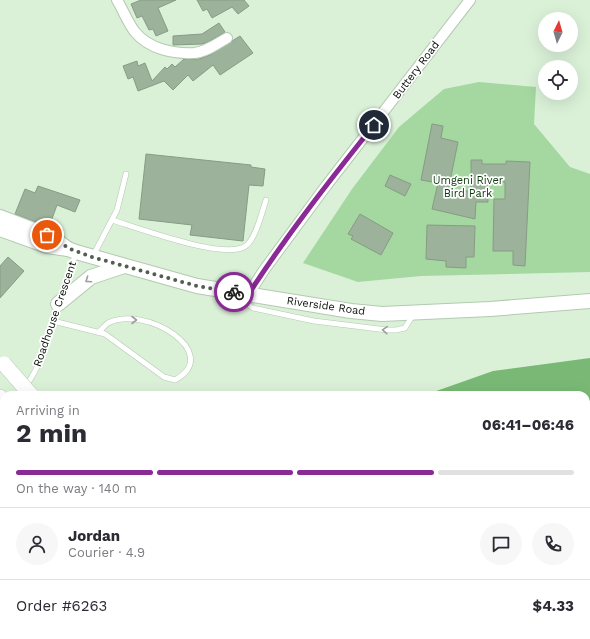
<!DOCTYPE html>
<meta charset="utf-8">
<style>
:root{--surface:#fff;--page:#f7f7f7;--text:#2b2b33;--muted:#7c7c81;--line:#e1e1e2;--accent:#892a95}
body{margin:0;font-family:"Work Sans",sans-serif;background:var(--page);color:var(--text);height:100vh;display:flex;flex-direction:column;font-size:15px;white-space:nowrap}
*{box-sizing:border-box;margin:0}
p{font-size:13px;color:var(--muted)}
.icon{flex:none;width:22px;height:22px;fill:none;stroke:currentColor;stroke-width:2;stroke-linecap:round;stroke-linejoin:round}
.map{position:relative;flex:1;overflow:hidden}
.details{position:absolute;left:0px;top:391px;width:590px;height:248px;display:flex;flex-direction:column;background:var(--surface);border-radius:12px 12px 0 0;box-shadow:0 4px 16px #0002}
.details>*{flex:none}
.needle{width:26px;rotate:5deg}
.buttons{position:absolute;left:538px;top:12px;display:grid;gap:8px}
.buttons a{display:grid;place-items:center;width:40px;height:40px;border-radius:50%;background:var(--surface);box-shadow:0 4px 16px #0002;font-size:20px}
.pin{position:absolute;display:grid;place-items:center;width:34px;height:34px;color:#fff;margin:-17px;border:2px solid #fff;border-radius:50%;box-shadow:0 1px 4px #0007}
.courier{position:absolute;display:grid;place-items:center;width:40px;height:40px;margin:-20px;border:3px solid #892a95;border-radius:50%;background:#fff;color:#222;box-shadow:0 1px 5px #0007}
.head em{font-style:normal;font-weight:700}
.head div{display:flex;flex-direction:column-reverse}
.head{display:flex;align-items:center;justify-content:space-between;height:68px;padding:0 16px}
h1{font-size:26px;font-weight:700;line-height:30px}
.bar{display:grid;grid-template-columns:repeat(4,1fr);gap:6px 4px;align-content:center;height:48px;padding:0 16px}
.bar i{height:5px;border-radius:3px;background:var(--line)}
.bar .selected{background:var(--accent)}
.bar p{grid-column:span 4}
.line{display:flex;align-items:center;gap:10px;padding:0 16px;border-top:1px solid var(--line)}
.line div{flex:1}
.round{display:grid;place-items:center;flex:none;width:42px;height:42px;border-radius:21px;background:var(--page)}
.map>svg:first-child{display:block}
.green{fill:#a4d8a0}
.water{fill:#79b975}
.building{fill:#9cb29a;stroke:#869c84}
.lines{fill:none;stroke-linecap:round;stroke-linejoin:round}
.service-casing{stroke:#b3cab1;stroke-width:6}
.minor-casing{stroke:#b3cab1;stroke-width:12}
.secondary-casing{stroke:#b3cab1;stroke-width:16}
.primary-casing{stroke:#b3cab1;stroke-width:16}
.trunk-casing{stroke:#b3cab1;stroke-width:18}
.service{stroke:#fff;stroke-width:5}
.minor{stroke:#fff;stroke-width:10}
.secondary{stroke:#fff;stroke-width:14}
.primary{stroke:#fff;stroke-width:15}
.trunk{stroke:#fff;stroke-width:16}
.primary-bridge-casing{stroke:#b3cab1;stroke-width:16;stroke-linecap:butt}
.primary-bridge{stroke:#fff;stroke-width:15}
.oneway{stroke:#9c9f9c}
.done{stroke:#525e50;stroke-width:4;stroke-dasharray:0 7.2}
.route{stroke:#892a95;stroke-width:5}
.labels{text-anchor:middle;dominant-baseline:central;stroke-width:3.5;stroke-linejoin:round;paint-order:stroke}
.street-label{font-size:11px;fill:#080f07;stroke:#fff}
.park-label{font-size:11px;fill:#0e3b0d;stroke:#fff}
</style>
<div class="map">
<svg width="590" height="639" viewBox="0 0 590 639">
<rect width="100%" height="100%" fill="#daf1d8"/>
<polygon class="green" points="479,82 536,87 534,124 570,167 590,174 590,272 421,276 358,282 303,263 352,189 399,127 444,89"/>
<g class="water">
<polygon points="590,358 590,594 586,594 586,395 425,395 493,371"/>
<polygon points="4,633 4,635 303,635 277,639 0,639"/>
</g>
<g class="building">
<polygon points="141,0 176,0 158,8 168,31 156,36 153,29 149,30 142,16 137,18 131,4"/>
<polygon points="197,0 244,0 249,6 238,14 232,7 212,18 207,9 203,11"/>
<polygon points="219,23 225,32 208,42 202,44 173,45 173,36 202,34"/>
<polygon points="240,36 253,53 220,75 213,65 193,81 188,75 173,90 164,81 138,91 133,77 128,79 123,66 137,61 138,66 145,63 152,81 165,67 167,69 172,64 175,67 184,59 199,59 210,55"/>
<polygon points="432,124 443,126 441,138 458,142 448,191 471,191 471,160 482,160 482,164 506,164 506,161 530,162 525,266 513,265 513,251 493,251 494,199 505,199 505,182 487,182 488,202 476,202 475,219 432,209 438,183 421,180"/>
<polygon points="146,154 251,165 251,167 265,169 263,186 249,185 243,241 190,235 192,225 139,219"/>
<polygon points="390,175 411,184 405,196 385,186"/>
<polygon points="38,186 80,200 75,212 57,205 49,227 15,214 25,189 35,193"/>
<polygon points="360,214 393,233 381,255 351,239 353,236 348,234"/>
<polygon points="427,225 475,226 474,257 466,257 466,268 446,267 446,261 426,259"/>
<polygon points="8,257 24,271 0,298 0,266"/>
</g>
<g class="lines">
<g class="service-casing">
<g id="service">
<path d="M112,220C138,228 221,259 244,247C255,242 262,212 266,200"/>
<polyline points="93,256 117,210 126,174"/>
<polyline points="248,295 247,304 253,308 314,321 387,330 396,330 405,328 413,315"/>
<polyline points="61,296 76,253"/>
<path d="M53,321L105,334L164,377L175,380C224,353 145,304 108,323C105,325 102,329 99,332"/>
<path d="M18,395C42,371 48,335 58,304"/>
</g>
</g>
<g class="minor-casing">
<g id="minor">
<path d="M117,0C123,10 128,23 135,32C149,49 173,54 194,53C206,52 217,44 227,38"/>
<polyline points="248,295 264,270 326,186 470,0"/>
</g>
</g>
<g class="secondary-casing">
<g id="secondary">
<polyline points="0,217 52,237 68,249 76,252 197,286 351,311 382,314 490,309 590,301"/>
<polyline points="0,229 47,246 68,249"/>
<polyline points="58,304 91,277 124,266"/>
</g>
</g>
<g class="primary-casing">
<g id="primary">
<polyline points="0,397 4,403"/>
<polyline points="192,635 196,639"/>
<polyline points="253,635 257,639"/>
</g>
</g>
<g class="trunk-casing">
<g id="trunk">
<polyline points="182,635 185,639"/>
<polyline points="226,635 229,639"/>
</g>
</g>
<use href="#service" class="service"/>
<use href="#minor" class="minor"/>
<use href="#secondary" class="secondary"/>
<use href="#primary" class="primary"/>
<use href="#trunk" class="trunk"/>
<g class="primary-bridge-casing">
<polyline id="primary-bridge" points="4,364 31,395"/>
</g>
<use href="#primary-bridge" class="primary-bridge"/>
</g>
<defs><path id="oneway-chevron" d="M-2-3.5L2.5 0L-2 3.5" fill="none" stroke-width="1.6" stroke-linecap="round" stroke-linejoin="round"/></defs>
<g class="oneway">
<use href="#oneway-chevron" transform="translate(88 280) rotate(146)"/>
<use href="#oneway-chevron" transform="translate(134 320)"/>
<use href="#oneway-chevron" transform="translate(385 330) rotate(-176)"/>
</g>
<g class="lines">
<polyline class="done" points="47,235 56,239 68,248 92,257 197,286 234,292"/>
<path class="route" d="M234,292L248,295C286,236 330,180 374,125"/>
</g>
<g class="labels">
<g class="street-label">
<text transform="translate(416 70) rotate(-53)">Buttery Road</text>
<text transform="translate(326 306) rotate(8)">Riverside Road</text>
<text transform="translate(55 314) rotate(-71)">Roadhouse Crescent</text>
</g>
<g class="park-label">
<text x="468" y="180">Umgeni River<tspan x="468" dy="13">Bird Park</tspan></text>
</g>
</g>
</svg>
<div class="buttons">
<a><svg class="needle" viewBox="-14 -14 28 28"><path d="M0-13l5 13h-10z" fill="#e53935"/><path d="M0 13l5-13h-10z" fill="#7c7c81"/></svg></a>
<a><svg class="icon" aria-label="locate" viewBox="0 0 24 24"><circle cx="12" cy="12" r="6"/><path d="M12 2v4M12 18v4M2 12h4M18 12h4"/></svg></a>
</div>
<div class="pin" style="left:47px;top:235px;background:#ea580c"><svg class="icon" aria-label="bag" viewBox="0 0 24 24"><path d="M5 8h14l-1 12H6zM9 8a3 3 0 0 1 6 0"/></svg></div>
<div class="pin" style="left:374px;top:125px;background:#1f2937"><svg class="icon" aria-label="home" viewBox="0 0 24 24"><path d="M3 11l9-7 9 7M6 9v11h12V9"/></svg></div>
<div class="courier" style="left:234px;top:292px"><svg class="icon" aria-label="bike" viewBox="0 0 24 24"><circle cx="6" cy="16" r="4"/><circle cx="18" cy="16" r="4"/><path d="M6 16l4-8h5l3 8M10 8l3 8H6M13 5h3"/></svg></div>
<section class="details">
<div class="head"><div><h1>2 min</h1><p>Arriving in</p></div><em>06:41–06:46</em></div>
<div class="bar"><i class="selected"></i><i class="selected"></i><i class="selected"></i><i></i><p>On the way · 140 m</p></div>
<div class="line" style="height:72px"><a class="round"><svg class="icon" aria-label="person" viewBox="0 0 24 24"><circle cx="12" cy="8" r="4"/><path d="M4 21q1-7 8-7t8 7"/></svg></a><div><b>Jordan</b><p>Courier · 4.9</p></div><a class="round"><svg class="icon" aria-label="chat" viewBox="0 0 24 24"><path d="M4 5h16v11H9l-5 4z"/></svg></a><a class="round"><svg class="icon" aria-label="phone" viewBox="0 0 24 24"><path d="M5 4h4l2 5-3 2q2 4 5 5l2-3 5 2v4C11 20 4 13 5 4z"/></svg></a></div>
<div class="line" style="height:52px"><div>Order #6263</div><b>$4.33</b></div>
</section>
</div>
